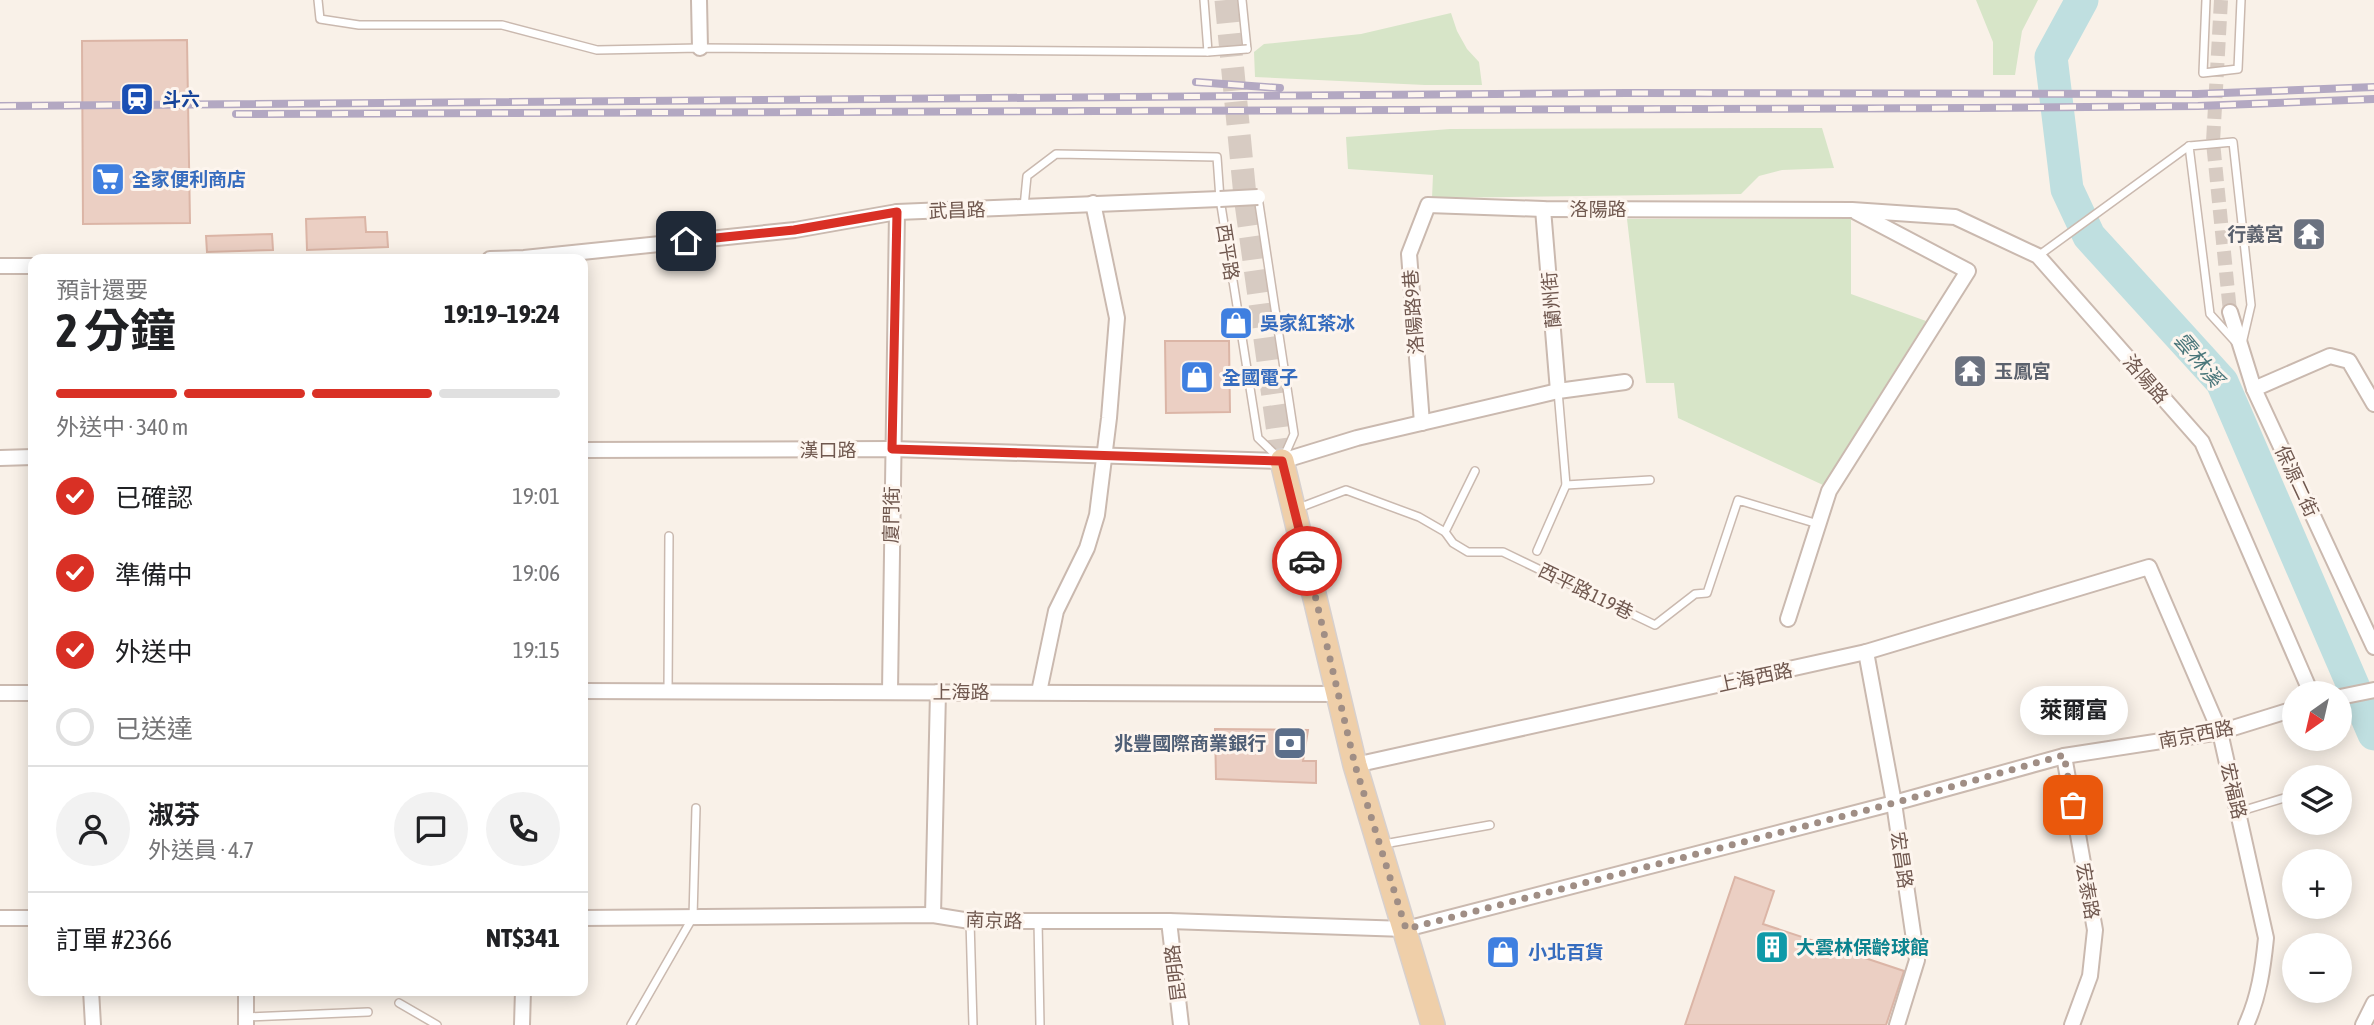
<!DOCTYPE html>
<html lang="zh-TW">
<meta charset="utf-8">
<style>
:root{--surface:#fff;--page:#f2f2f2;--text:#202124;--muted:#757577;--line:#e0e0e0;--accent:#d93025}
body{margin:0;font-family:"Asap Condensed","Noto Sans TC",sans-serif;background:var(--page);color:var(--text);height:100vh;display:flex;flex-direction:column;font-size:26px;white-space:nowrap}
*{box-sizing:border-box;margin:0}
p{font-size:23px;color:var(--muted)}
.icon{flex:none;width:38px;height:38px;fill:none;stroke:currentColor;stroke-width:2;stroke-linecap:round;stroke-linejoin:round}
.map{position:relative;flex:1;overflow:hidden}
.sheet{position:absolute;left:28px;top:254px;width:560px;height:742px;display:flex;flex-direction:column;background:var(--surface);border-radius:14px;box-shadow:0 4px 18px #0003}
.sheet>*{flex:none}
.needle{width:46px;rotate:214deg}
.buttons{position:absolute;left:2282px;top:681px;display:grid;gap:14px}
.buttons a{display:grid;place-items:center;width:70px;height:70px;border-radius:50%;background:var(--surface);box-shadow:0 4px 18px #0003;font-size:35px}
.pin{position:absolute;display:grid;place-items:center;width:60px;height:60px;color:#fff;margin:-30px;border-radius:14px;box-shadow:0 4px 10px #0006}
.courier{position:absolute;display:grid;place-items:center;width:70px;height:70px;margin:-35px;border:5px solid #d93025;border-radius:50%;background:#fff;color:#222;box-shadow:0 2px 9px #0007}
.bubble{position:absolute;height:49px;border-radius:24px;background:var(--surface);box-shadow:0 4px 18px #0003;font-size:23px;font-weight:700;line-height:49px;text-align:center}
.head em{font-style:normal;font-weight:700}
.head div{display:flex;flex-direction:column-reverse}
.head{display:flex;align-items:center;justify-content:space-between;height:119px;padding:0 28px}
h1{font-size:46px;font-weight:700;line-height:52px}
.bar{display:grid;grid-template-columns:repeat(4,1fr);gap:10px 7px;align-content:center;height:84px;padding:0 28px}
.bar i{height:9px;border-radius:5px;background:var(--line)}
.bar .selected{background:var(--accent)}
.bar p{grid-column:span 4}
.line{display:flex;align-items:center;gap:18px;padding:0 28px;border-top:2px solid var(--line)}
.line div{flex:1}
.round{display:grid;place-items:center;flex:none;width:74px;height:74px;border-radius:37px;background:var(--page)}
ol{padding:0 28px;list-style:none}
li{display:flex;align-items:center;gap:21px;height:77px}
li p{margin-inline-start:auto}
li .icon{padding:7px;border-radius:50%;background:var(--accent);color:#fff;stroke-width:4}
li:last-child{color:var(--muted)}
li i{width:38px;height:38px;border:4px solid var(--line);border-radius:50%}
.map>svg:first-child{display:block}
.green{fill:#d7e5c8}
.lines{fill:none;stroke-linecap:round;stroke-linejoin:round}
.river{stroke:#bfdfe0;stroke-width:33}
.building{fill:#ebcfc3;stroke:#dbb5a6;stroke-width:2}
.street-tunnel{stroke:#d7cbc2;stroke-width:14;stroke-dasharray:14 7;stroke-linecap:butt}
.primary-tunnel{stroke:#d7cbc2;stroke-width:23;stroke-dasharray:23 11;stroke-linecap:butt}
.lane-casing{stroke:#cab9af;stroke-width:10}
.street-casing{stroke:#cab9af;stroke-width:18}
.primary-casing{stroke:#d7d0ce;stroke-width:26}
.lane{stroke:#fff;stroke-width:7}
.street{stroke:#fff;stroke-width:14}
.primary{stroke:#efcfa9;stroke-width:23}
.rail-casing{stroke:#b3a8c2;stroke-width:8}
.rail{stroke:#fdf5ee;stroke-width:5;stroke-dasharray:16;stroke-linecap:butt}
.lane-bridge-casing{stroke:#cab9af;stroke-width:10;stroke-linecap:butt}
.street-bridge-casing{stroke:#cab9af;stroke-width:18;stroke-linecap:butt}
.lane-bridge{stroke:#fff;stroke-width:7}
.street-bridge{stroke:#fff;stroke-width:14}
.done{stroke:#a08e85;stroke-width:7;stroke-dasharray:0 12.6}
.route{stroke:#d93025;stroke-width:9}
.labels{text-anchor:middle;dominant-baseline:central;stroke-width:6;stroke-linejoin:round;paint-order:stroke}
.transit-label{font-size:19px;font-weight:bold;fill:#164399;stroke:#fdf5ee;text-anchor:start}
.shop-label{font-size:19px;font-weight:bold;fill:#366cbe;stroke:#fdf5ee;text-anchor:start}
.street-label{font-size:19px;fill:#70584f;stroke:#fdf5ee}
.worship-label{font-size:19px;font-weight:bold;fill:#5b616d;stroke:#fdf5ee;text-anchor:end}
.service-label{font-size:19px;font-weight:bold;fill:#4e5e75;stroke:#fdf5ee;text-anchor:end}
.culture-label{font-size:19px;font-weight:bold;fill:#0d838f;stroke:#fdf5ee;text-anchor:start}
.water-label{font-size:21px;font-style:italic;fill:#49767a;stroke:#fdf5ee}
</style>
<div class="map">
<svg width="2374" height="1025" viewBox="0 0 2374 1025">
<rect width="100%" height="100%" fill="#f9f1e8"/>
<g class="green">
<polygon points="2038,0 2022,31 2015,75 1993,75 1993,42 1976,0"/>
<polygon points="1451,13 1457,31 1467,49 1479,62 1482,85 1425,85 1255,77 1254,52 1264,44 1361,34"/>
<polygon points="1822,128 1834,168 1782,170 1759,176 1741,194 1432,198 1433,175 1348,169 1346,137 1450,129"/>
<polygon points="1627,219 1851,219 1851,294 1926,321 1823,485 1678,418 1674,383 1646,383"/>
</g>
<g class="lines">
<polyline class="river" points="2082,0 2051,57 2067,189 2089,236 2222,382 2374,734"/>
</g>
<g class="building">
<polygon points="187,40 190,223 83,224 82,41"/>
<polygon points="365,217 366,232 387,232 388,247 307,250 306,219"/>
<polygon points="272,234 273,250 207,252 206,236"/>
<polygon points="1165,341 1229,341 1230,412 1166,413"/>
<polygon points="1215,729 1308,730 1303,761 1316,761 1316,783 1216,779"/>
<polygon points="1735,877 1774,891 1763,924 1904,971 1886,1025 1685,1025"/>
</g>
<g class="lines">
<polyline class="street-tunnel" points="2221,0 2213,142 2230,312"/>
<polyline class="primary-tunnel" points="1226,0 1245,196 1282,461"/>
<g class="lane-casing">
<g id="lane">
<polyline points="318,0 320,19 359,25 502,25 597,50 700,48 1208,52 1204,0"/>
<polyline points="1242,0 1247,49"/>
<polyline points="2206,0 2203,73 2238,69 2241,0"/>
<polygon points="2233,142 2251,305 2241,348 2210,314 2189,146"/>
<polyline points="1024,207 1027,176 1056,154 1217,157 1220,199 1258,438 1282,461 1294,434 1258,197"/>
<polyline points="2038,256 2189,146"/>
<polyline points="1566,485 1650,480"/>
<polyline points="1296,509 1346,490 1419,517 1445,532 1453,543 1468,552 1503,552 1655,625 1695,594 1707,593 1738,500 1818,524"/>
<polyline points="1445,532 1475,471"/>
<polyline points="1537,551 1566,485 1558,391"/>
<polyline points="668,691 669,536"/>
<polyline points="2238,812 2294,795"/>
<polyline points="1384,844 1490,825"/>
<polyline points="970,921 973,1025"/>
<polyline points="1038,921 1040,1025"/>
<polyline points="399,1003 437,1025"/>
<polyline points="246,1017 368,1012"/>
<polyline points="631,1025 693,917 696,808"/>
</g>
</g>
<g class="street-casing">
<g id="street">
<polyline points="699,0 700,48"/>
<polyline points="1543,209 1558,391"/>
<polyline points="490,259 524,258 795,230 897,212 1220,199"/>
<polyline points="0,266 33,266"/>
<polyline points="2230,312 2254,389 2374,647"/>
<polyline points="2254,389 2330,356 2349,361 2374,404"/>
<polyline points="1422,423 1409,254 1428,205 1543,209 1852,210 1955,217 2038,256 2202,442 2311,693"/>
<polyline points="583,450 892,449 1282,461 1357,438 1558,391 1625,382"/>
<polyline points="0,458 33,457"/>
<polyline points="1788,619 1829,491 1968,271 1856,212"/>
<polyline points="1866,652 1894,803 1917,960 1897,1025"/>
<polyline points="583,691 1338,694"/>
<polyline points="890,691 897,212"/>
<polyline points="1039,692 1056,611 1087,548 1097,515 1109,418 1117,318 1093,203"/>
<polyline points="0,693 33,693"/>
<polyline points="2340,697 2374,690"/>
<polyline points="2064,756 2095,930 2090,976 2072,1025"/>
<path d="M1355,765L1866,652L2149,567L2220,732L2266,938C2263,968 2259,997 2246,1025"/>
<polyline points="933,915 938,692"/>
<polyline points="0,918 33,918"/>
<polyline points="583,918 933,915 970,921 1169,921 1406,929 1894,803 2064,756 2220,732 2294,709"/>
<polyline points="1169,921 1181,1025"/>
<polyline points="91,990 93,1025"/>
<polyline points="246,990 246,1025"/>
<polyline points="522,1025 523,990"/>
<polyline points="2363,1025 2374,1003"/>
</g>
</g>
<g class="primary-casing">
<polyline id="primary" points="1282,461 1355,765 1433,1025"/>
</g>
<use href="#lane" class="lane"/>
<use href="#street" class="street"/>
<use href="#primary" class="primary"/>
<g class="rail-casing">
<g id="rail">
<polyline points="1196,82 1280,88"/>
<polyline points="0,106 1627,93 2197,94 2374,87"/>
<polyline points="236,114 1977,108 2198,106 2374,99"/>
</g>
</g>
<use href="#rail" class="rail"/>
<g class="lane-bridge-casing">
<polyline id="lane-bridge" points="1208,52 1247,49"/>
</g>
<g class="street-bridge-casing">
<polyline id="street-bridge" points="1220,199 1258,197"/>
</g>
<use href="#lane-bridge" class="lane-bridge"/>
<use href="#street-bridge" class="street-bridge"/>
</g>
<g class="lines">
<polyline class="done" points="1307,561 1355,765 1406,929 1894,803 2064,755 2073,805"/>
<polyline class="route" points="686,241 794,230 897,212 892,449 1282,461 1307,561"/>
</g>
<defs>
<g id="station-square" transform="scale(1.75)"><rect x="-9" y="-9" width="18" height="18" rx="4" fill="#1a4fb4" stroke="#fdf5ee"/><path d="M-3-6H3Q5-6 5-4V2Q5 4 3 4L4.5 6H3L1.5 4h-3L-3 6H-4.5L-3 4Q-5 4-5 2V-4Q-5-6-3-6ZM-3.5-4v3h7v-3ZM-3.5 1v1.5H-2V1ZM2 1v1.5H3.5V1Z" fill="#fff"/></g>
<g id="supermarket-square" transform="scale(1.75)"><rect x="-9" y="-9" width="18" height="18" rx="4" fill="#3f7fe0" stroke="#fdf5ee"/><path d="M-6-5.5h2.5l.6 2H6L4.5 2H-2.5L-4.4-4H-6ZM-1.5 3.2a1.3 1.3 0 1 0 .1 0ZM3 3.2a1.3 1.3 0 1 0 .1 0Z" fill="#fff"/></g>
<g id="temple-square" transform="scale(1.75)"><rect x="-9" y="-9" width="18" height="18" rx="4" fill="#6b7280" stroke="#fdf5ee"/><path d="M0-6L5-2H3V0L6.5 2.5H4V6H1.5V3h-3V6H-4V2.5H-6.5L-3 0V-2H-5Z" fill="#fff"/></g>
<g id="shop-square" transform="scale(1.75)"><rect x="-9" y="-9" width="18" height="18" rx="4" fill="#3f7fe0" stroke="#fdf5ee"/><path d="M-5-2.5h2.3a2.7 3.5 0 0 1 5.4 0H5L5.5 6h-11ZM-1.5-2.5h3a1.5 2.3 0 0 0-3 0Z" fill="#fff"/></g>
<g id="bank-square" transform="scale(1.75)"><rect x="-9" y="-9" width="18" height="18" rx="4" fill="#5c6f8a" stroke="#fdf5ee"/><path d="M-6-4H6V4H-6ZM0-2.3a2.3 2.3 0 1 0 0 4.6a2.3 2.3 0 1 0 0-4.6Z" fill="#fff"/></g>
<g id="building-square" transform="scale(1.75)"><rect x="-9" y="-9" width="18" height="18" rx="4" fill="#0f9aa8" stroke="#fdf5ee"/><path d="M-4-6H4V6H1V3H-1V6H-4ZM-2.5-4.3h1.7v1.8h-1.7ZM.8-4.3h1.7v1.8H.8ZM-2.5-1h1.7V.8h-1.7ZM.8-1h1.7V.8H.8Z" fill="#fff"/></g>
</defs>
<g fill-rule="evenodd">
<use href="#station-square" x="137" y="99"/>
<use href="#supermarket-square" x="108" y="179"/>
<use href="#temple-square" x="2309" y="234"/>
<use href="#shop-square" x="1236" y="323"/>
<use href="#temple-square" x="1970" y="371"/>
<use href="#shop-square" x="1197" y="377"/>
<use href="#bank-square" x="1290" y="743"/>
<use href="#building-square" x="1772" y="947"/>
<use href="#shop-square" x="1503" y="952"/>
</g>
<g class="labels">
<g class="transit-label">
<text x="162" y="99">斗六</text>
</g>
<g class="shop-label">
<text x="132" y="179">全家便利商店</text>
<text x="1260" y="323">吳家紅茶冰</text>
<text x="1222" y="377">全國電子</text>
<text x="1528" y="952">小北百貨</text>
</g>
<g class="street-label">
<text x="1598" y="209">洛陽路</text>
<text transform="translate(957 210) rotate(-2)">武昌路</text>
<text transform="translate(1228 252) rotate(81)">西平路</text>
<text transform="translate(1551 300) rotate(-95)">蘭州街</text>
<text transform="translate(1413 312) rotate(-94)">洛陽路9巷</text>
<text transform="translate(2146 379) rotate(49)">洛陽路</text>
<text x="828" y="450">漢口路</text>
<text transform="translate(2297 481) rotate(65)">保源二街</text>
<text transform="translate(891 515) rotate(-89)">廈門街</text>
<text transform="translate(1586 591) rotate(26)">西平路119巷</text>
<text transform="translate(1755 677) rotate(-12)">上海西路</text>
<text x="961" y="692">上海路</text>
<text transform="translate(2196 734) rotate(-11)">南京西路</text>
<text transform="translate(2234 791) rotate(77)">宏福路</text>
<text transform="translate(1902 860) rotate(82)">宏昌路</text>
<text transform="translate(2088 891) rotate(80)">宏泰路</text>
<text transform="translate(994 920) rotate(2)">南京路</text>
<text transform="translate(1175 973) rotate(-97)">昆明路</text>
</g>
<g class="worship-label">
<text x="2284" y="234">行義宮</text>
<text x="1994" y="371" text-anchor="start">玉鳳宮</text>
</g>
<g class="service-label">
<text x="1266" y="743">兆豐國際商業銀行</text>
</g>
<g class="culture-label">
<text x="1796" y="947">大雲林保齡球館</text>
</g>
<g class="water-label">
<text transform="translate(2199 359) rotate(50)">雲林溪</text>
</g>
</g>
</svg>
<div class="buttons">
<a><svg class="needle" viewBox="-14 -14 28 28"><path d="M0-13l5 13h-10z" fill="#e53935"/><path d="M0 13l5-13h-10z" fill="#757577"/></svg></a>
<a><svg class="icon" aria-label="layers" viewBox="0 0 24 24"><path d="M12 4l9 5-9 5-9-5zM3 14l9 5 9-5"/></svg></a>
<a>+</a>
<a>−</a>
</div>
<div class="pin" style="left:2073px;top:805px;background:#ea580c"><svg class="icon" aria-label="bag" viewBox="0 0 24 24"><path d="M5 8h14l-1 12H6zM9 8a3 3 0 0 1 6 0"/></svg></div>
<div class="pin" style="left:686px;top:241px;background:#1f2937"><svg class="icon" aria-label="home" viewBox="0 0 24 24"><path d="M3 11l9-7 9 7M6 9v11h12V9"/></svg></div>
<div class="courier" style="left:1307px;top:561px"><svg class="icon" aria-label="car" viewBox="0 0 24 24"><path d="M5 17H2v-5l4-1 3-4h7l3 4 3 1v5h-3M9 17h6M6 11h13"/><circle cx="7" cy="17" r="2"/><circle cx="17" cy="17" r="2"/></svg></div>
<div class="bubble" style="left:2020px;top:686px;width:108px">萊爾富</div>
<section class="sheet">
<div class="head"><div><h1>2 分鐘</h1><p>預計還要</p></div><em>19:19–19:24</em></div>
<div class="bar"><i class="selected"></i><i class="selected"></i><i class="selected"></i><i></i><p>外送中 · 340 m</p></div>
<ol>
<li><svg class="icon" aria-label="check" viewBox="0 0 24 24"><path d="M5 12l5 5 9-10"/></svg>已確認<p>19:01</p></li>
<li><svg class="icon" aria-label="check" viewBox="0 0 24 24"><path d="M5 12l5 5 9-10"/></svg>準備中<p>19:06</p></li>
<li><svg class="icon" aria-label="check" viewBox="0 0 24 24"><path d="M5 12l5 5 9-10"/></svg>外送中<p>19:15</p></li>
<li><i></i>已送達</li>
</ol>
<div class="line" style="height:126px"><a class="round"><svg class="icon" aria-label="person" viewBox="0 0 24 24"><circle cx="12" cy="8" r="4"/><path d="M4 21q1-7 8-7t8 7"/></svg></a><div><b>淑芬</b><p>外送員 · 4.7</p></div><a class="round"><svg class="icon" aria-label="chat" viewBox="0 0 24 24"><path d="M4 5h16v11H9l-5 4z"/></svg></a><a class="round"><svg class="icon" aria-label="phone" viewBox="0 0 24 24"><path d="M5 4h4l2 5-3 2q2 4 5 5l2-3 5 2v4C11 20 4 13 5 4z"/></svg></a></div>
<div class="line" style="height:91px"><div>訂單 #2366</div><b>NT$341</b></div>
</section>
</div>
